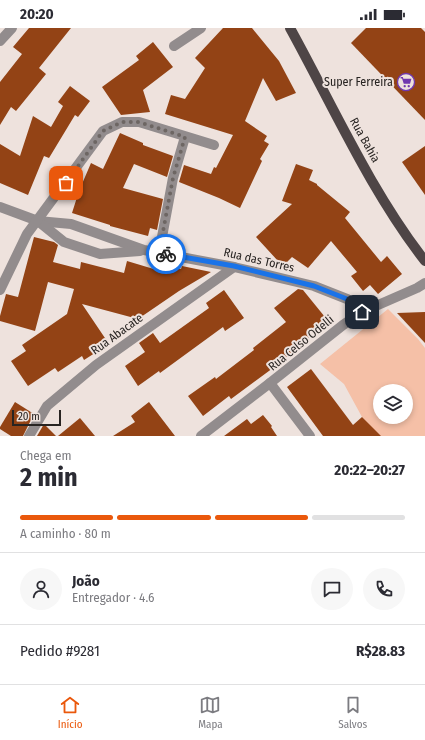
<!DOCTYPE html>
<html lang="pt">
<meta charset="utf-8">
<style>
:root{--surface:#fff;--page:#f7f7f7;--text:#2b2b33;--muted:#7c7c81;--line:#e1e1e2;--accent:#ea580c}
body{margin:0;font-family:"Fira Sans Condensed",sans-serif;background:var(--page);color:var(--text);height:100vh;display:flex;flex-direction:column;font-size:15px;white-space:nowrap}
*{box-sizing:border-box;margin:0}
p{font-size:13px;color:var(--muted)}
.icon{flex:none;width:22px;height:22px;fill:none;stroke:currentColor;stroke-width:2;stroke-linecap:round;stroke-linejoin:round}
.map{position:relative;height:408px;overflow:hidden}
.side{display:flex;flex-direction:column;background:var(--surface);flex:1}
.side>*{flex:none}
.controls{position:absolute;left:373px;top:356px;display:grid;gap:8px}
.controls a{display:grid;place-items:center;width:40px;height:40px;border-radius:50%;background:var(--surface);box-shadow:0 2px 6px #0003;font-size:20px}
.scale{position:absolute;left:12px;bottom:10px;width:49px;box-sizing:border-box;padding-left:4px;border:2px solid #282422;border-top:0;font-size:11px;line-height:14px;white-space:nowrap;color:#282422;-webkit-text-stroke:3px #eee2dd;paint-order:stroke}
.pin{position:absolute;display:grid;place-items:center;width:34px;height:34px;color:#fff;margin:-17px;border-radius:8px;box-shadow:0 2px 6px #0006}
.courier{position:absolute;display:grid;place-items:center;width:40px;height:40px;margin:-20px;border:3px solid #1a73e8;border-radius:50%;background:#fff;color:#222;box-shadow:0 1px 5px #0007}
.head em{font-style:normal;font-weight:700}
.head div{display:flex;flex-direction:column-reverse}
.head{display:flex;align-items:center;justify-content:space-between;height:68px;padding:0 20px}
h1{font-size:26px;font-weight:700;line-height:30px}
.bar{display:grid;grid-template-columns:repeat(4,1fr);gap:6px 4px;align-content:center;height:48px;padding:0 20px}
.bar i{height:5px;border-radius:3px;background:var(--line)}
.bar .selected{background:var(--accent)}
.bar p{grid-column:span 4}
.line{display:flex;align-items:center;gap:10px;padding:0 20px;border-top:1px solid var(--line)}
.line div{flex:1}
.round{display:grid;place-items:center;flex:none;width:42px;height:42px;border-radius:21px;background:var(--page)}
.status{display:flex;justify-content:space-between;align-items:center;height:28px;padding:0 20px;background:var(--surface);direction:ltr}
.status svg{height:11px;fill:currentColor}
.dock{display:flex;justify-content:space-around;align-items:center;height:56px;border-top:1px solid var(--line);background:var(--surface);font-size:11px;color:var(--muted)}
.dock a{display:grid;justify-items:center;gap:2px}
.dock .selected{color:var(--accent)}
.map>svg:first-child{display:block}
.green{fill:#f5c0a7;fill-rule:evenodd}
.building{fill:#934315}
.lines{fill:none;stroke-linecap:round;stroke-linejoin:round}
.service{stroke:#928c8d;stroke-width:10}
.minor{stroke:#928c8d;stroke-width:10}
.tertiary{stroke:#928c8d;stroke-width:10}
.primary{stroke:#4e4546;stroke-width:10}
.done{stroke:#6d6663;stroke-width:4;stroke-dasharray:0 7.2}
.route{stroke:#1a73e8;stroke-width:5}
.labels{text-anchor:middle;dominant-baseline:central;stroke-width:4;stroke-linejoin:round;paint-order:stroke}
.poi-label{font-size:12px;fill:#282422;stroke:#eee2dd;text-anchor:end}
.street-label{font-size:12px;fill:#282422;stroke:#eee2dd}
</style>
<div class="status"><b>20:20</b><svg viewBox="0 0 49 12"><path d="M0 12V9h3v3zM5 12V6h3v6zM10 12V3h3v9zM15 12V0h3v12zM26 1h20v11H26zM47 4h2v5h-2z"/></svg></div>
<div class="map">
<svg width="425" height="408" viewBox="0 0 425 408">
<rect width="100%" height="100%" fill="#eee2dd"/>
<path class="green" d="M388,281L418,311L425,320V408H380L362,389L344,356L320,336ZM380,363H406V389H380Z"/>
<g class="building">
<polygon points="29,0 71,0 39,40 46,46 16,83 11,79 0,97 0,54 22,26 13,19"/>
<polygon points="223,0 252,0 279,33 296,65 276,73 263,50 245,93 267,108 264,113 269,116 260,131 262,133 240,180 219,170 179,154 184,137 211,146 214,139 216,140 233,107 165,86 171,67 185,71 205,40 195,30"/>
<polygon points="366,0 421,0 425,4 425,92 351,15"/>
<polygon points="153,14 173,39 143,62 150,84 121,87 102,59 139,32 136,28"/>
<polygon points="70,58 90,73 78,89 75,87 49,130 44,128 28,167 0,155 0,116 20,128 33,88 51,99 63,78 58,74"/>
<polygon points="120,105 143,115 143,117 173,128 167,149 134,136 123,160 163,171 157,202 150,200 148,208 110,198 110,197 72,185 79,163 91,135 103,141"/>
<polygon points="425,118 425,167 402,134"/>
<polygon points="296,136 313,142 309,152 317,156 317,157 350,184 345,190 381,234 387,228 402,246 378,266 370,257 363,263 351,248 357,244 331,213 308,240 292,229 286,235 278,233 256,209 292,176 282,173"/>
<polygon points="34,209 54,214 58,217 53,234 80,241 81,234 124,245 127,233 157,242 157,236 181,241 182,238 211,244 179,263 138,291 82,276 109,316 84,332 82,328 58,344 55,340 28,358 11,333 26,323 22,317 67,286 74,261 48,254 35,303 0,293 0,288 6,266 18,269"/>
<polygon points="298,261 303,262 329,294 273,340 231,371 229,368 203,388 188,368 215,349 216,351 254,322 253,320 286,294 274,280"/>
<polygon points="224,262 244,290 225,303 223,299 160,345 159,343 138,358 125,338 145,324 139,315 153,305 160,315 209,280 206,275"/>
<polygon points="425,284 425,315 397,285"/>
<polygon points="311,341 353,397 362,389 381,408 323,408 287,359"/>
<polygon points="15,374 34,386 23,408 11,408 0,401 0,399"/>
<polygon points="149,374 175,408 113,408 135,394 131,388"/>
<polygon points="263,387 272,398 271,399 277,408 224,408 247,391 251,396"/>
<polygon points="80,390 95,408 58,408"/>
<polygon points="44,396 56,408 37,408"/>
</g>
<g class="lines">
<polyline class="service" points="159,225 173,150 185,109"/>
<g class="minor">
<polyline points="0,13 12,0"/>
<polyline points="174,18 201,0"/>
<polyline points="0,179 38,193 71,196 144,222 234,239 314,258 347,271 362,284"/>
<polyline points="38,193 64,214 100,226 140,223"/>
<polyline points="0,262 27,206 103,103 122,94 139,94 214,117"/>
<polyline points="270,355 310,408"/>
<polyline points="29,408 47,378 96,337 234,239"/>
</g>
<polyline class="tertiary" points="201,408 270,355 343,297 362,284 417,260 425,255"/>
<path class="primary" d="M290,0C333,78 370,162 425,233"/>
</g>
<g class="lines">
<polyline class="done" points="66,155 103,103 122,94 139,94 185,109 173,150 159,225 166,226"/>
<polyline class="route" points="166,226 234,238 314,258 347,271 362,284"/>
</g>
<defs>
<g id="supermarket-ring" transform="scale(0.9)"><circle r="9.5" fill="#eee2dd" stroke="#7038ae" stroke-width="1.5"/><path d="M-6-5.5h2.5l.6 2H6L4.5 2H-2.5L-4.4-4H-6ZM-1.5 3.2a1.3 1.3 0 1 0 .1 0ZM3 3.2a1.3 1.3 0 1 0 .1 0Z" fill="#7038ae"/></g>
</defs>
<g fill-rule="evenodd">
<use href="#supermarket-ring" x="406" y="54"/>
</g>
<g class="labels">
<g class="poi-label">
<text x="393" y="54">Super Ferreira</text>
</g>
<g class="street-label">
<text transform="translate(365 112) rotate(61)">Rua Bahia</text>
<text transform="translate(259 232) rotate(13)">Rua das Torres</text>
<text transform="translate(117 306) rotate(-36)">Rua Abacate</text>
<text transform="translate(301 315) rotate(-39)">Rua Celso Odelli</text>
</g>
</g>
</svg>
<div class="controls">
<a><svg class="icon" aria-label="layers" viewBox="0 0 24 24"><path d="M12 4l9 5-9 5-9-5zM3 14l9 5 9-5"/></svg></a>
</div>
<div class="scale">20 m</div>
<div class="pin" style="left:66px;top:155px;background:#ea580c"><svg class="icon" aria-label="bag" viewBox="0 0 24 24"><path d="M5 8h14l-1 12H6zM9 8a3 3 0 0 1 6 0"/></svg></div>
<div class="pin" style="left:362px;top:284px;background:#1f2937"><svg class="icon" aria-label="home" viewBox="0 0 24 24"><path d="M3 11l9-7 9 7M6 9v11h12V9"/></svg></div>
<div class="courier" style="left:166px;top:226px"><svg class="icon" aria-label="bike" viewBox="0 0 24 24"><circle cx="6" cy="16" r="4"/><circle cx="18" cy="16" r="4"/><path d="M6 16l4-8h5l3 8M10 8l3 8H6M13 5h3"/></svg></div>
</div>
<section class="side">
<div class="head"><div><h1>2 min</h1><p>Chega em</p></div><em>20:22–20:27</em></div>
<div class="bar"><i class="selected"></i><i class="selected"></i><i class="selected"></i><i></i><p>A caminho · 80 m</p></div>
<div class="line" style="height:72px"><a class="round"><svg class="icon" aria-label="person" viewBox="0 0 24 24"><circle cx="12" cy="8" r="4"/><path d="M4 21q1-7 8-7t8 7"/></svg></a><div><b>João</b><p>Entregador · 4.6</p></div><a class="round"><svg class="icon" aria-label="chat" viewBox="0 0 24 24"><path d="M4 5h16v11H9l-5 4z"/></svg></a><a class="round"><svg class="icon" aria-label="phone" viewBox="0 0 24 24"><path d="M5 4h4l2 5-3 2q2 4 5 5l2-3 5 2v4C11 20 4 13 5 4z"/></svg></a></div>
<div class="line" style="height:52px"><div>Pedido #9281</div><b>R$28.83</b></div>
</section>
<nav class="dock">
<a class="selected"><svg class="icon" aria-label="home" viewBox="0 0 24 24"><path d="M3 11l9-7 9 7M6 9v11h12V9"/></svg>Início</a>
<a><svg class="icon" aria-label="map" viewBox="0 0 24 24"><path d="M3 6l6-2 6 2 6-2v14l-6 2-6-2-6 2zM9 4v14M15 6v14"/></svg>Mapa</a>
<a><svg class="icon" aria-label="saved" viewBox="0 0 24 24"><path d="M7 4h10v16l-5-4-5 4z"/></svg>Salvos</a>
</nav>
